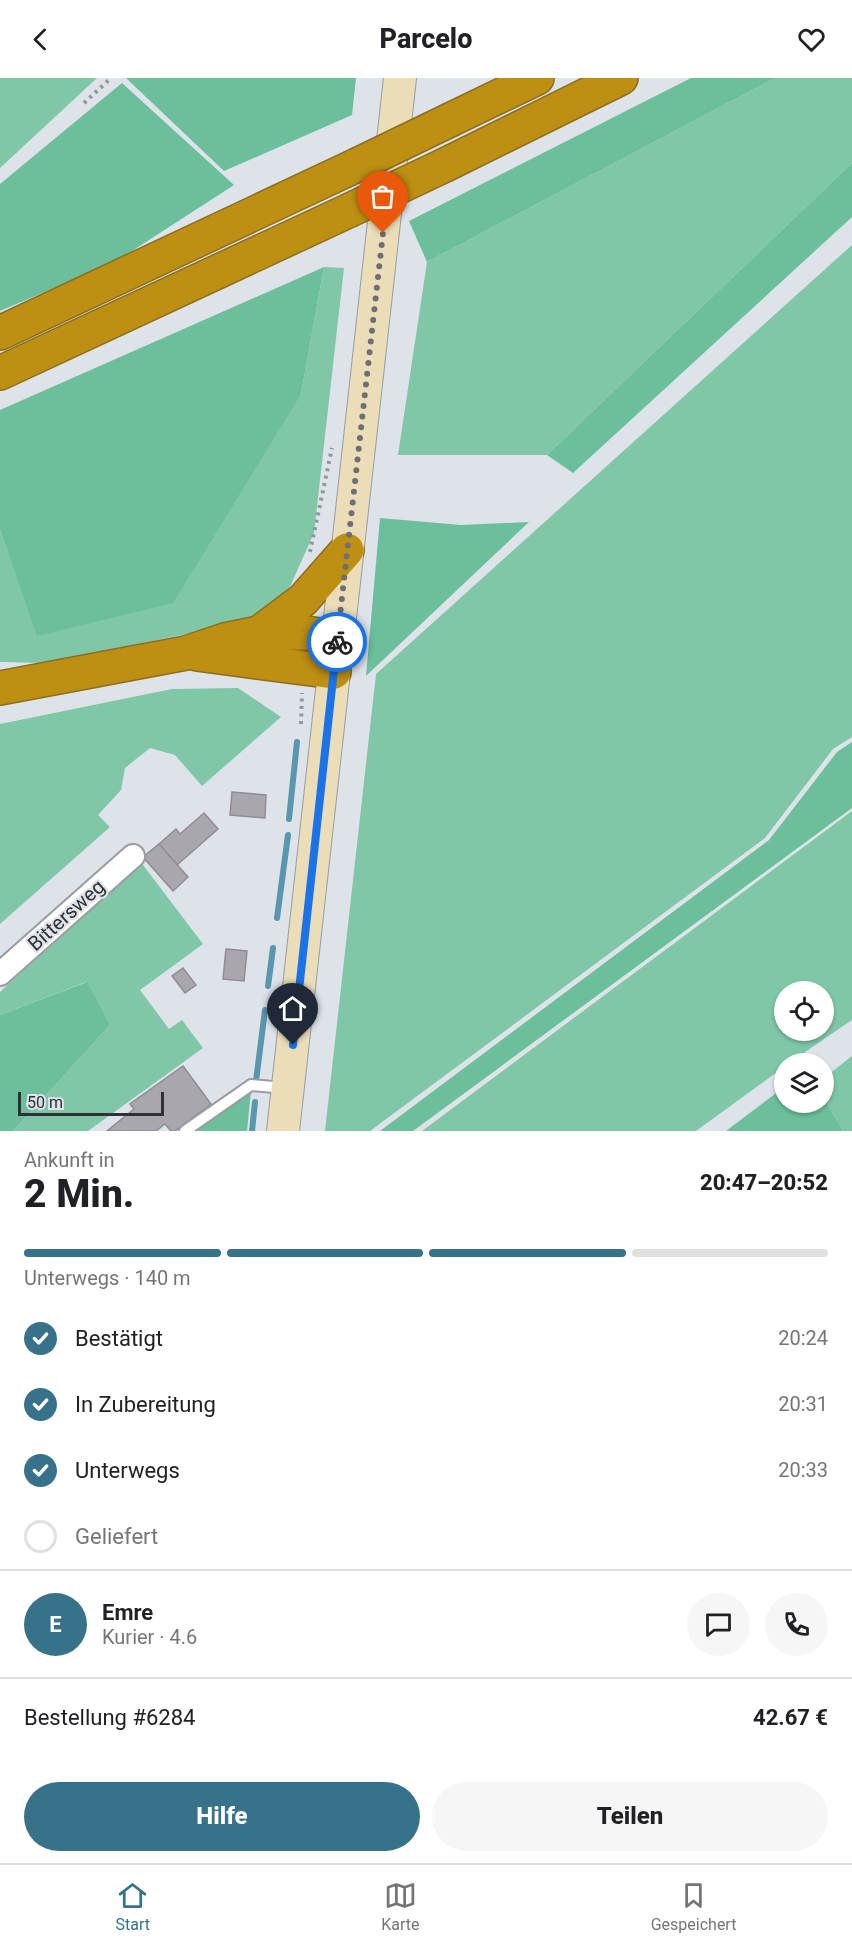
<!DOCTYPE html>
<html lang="de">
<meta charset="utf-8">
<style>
:root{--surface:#fff;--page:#f6f6f6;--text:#202124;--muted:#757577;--line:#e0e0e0;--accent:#37718a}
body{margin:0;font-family:Roboto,sans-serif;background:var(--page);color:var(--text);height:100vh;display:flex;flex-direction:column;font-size:22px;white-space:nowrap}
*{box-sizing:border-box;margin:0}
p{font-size:20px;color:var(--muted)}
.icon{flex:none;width:33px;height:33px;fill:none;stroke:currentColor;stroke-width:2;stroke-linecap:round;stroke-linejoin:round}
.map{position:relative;height:1053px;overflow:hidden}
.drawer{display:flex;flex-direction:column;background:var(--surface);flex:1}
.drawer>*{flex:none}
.fabs{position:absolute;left:774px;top:903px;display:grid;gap:12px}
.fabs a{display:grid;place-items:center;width:60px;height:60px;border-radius:50%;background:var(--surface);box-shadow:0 2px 4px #0004;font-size:30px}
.scale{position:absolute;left:18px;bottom:15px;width:146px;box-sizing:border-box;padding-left:6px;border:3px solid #2f3134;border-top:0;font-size:16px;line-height:21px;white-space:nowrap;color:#2f3134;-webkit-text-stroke:4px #dee3ea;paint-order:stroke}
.pin{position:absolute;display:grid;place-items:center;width:51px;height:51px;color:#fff;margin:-62px -26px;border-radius:50% 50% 50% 0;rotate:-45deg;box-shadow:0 0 6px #0007}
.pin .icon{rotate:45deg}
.courier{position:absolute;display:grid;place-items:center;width:60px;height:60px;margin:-30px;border:4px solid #1a73e8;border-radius:50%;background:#fff;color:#222;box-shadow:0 2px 8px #0007}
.overview em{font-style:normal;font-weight:800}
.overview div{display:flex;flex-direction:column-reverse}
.overview{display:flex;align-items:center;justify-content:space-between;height:102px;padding:0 24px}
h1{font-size:39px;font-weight:800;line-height:45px}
.bar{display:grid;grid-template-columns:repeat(4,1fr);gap:9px 6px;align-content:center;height:72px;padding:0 24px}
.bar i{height:8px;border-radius:4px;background:var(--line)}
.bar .active{background:var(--accent)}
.bar p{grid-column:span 4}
.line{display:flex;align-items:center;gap:15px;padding:0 24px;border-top:2px solid var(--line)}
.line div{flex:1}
.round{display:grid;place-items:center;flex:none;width:63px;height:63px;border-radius:32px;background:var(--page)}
ol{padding:0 24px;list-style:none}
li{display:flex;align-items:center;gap:18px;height:66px}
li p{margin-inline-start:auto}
li .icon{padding:6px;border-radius:50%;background:var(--accent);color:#fff;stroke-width:4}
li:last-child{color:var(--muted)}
li i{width:33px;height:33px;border:3px solid var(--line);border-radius:50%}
.action{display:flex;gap:12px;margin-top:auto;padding:12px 24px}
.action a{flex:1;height:69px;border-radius:36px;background:var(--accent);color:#fff;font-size:24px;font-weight:800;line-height:69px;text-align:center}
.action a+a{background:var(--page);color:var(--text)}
header{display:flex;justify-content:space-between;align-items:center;height:78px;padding:0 24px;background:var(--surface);font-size:27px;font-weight:800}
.menu{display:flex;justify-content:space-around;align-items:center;height:84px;border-top:2px solid var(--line);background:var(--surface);font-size:16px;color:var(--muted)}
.menu a{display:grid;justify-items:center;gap:3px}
.menu .active{color:var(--accent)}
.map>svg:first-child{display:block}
.green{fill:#7fc7a7;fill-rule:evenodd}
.forest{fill:#6bbf9b}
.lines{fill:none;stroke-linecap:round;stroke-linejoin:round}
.stream{stroke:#5897af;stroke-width:6}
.building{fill:#aaa6ae;stroke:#908c93;stroke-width:1.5}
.service-casing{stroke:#989da4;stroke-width:14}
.minor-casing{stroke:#989da4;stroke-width:26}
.secondary-casing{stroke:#989da4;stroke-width:34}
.motorway-casing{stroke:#8b6e1f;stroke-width:36}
.path{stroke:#93969c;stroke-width:4;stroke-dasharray:3 4.5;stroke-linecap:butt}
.service{stroke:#fff;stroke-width:10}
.minor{stroke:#fff;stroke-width:22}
.secondary{stroke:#ebddb8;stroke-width:32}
.motorway{stroke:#bd8f13;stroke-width:33}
.motorway-bridge-casing{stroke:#8b6e1f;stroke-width:36;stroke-linecap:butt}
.motorway-bridge{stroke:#bd8f13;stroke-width:33}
.done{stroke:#6c6f74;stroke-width:6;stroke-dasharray:0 10.8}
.route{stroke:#1a73e8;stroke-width:8}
.labels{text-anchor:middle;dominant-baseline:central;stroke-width:4.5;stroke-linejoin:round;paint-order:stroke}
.street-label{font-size:20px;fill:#2f3134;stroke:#dee3ea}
</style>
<header><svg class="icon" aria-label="back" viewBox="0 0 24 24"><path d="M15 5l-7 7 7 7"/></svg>Parcelo<svg class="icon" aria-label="heart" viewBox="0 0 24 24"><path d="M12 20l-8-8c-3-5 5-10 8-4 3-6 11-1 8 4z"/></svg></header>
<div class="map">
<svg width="852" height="1053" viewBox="0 0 852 1053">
<rect width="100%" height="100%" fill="#dee3ea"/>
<g class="green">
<polygon points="0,0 97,0 0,90"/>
<polygon points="775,0 852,0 852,85 547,377 398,377 427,184"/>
<polygon points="852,167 852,659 833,671 765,760 370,1053 325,1053 376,596"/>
<polygon points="324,189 344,190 314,455 284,522 259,541 46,585 0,584 0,451 38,558 301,316"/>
<polygon points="238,610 281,639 202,708 175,677 150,670 125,690 121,712 98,737 110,749 0,846 0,646 172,611"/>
<path d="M852,733V942L789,985L784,986V989L696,1053H422ZM784,914H824V952H784Z"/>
<polygon points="140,783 203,866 140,912 169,951 182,942 203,970 88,1053 13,1053 110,947 86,904 0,937 0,914"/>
<polygon points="852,978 852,1053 843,1053 824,1020 824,1000"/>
</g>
<g class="forest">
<polygon points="126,0 356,0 352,37 224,93"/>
<polygon points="691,0 775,0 427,184 409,143"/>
<polygon points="122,5 234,107 115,184 0,233 0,106"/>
<polygon points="852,85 852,139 573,395 547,377"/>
<polygon points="324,189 301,316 173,525 37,558 0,451 0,332"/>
<polygon points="380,440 461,447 529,444 366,598"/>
<polygon points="852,664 852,730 413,1053 380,1053 769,762 837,674"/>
<polygon points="87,904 110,947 13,1053 0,1053 0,937"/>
<polygon points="784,1009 784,1024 824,1024 824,1020 843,1053 726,1053"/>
<polygon points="251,1013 247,1053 194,1053"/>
</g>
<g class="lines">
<g class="stream">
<polyline points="289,741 297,664"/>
<polyline points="277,840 288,757"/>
<polyline points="268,908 273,870"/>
<polyline points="256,1003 265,932"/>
<polyline points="252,1053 255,1024"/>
</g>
</g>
<g class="building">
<polygon points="232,714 266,717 265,740 230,737"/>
<polygon points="204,735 218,751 177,787 159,766 176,751 180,756"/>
<polygon points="159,766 188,799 173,813 143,779"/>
<polygon points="226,871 247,873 244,903 223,901"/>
<polygon points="183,890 196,907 185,915 172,898"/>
<polygon points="183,988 211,1026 175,1053 171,1053 165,1046 156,1053 107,1053 134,1031 130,1026"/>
</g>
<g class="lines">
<g class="service-casing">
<polyline id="service" points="185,1053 251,1007 285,1010"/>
</g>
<g class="minor-casing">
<polyline id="minor" points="0,896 133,778"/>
</g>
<g class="secondary-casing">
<polyline id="secondary" points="283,1053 400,0"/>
</g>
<g class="motorway-casing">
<g id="motorway">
<polyline points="452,41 537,0"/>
<polyline points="445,87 621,0"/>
<polyline points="0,255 357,87"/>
<polyline points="0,295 348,133"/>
<polyline points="259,555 303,522 347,472"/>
<polyline points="197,576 334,594"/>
<polyline points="0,610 186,575 225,562 259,555 307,555 337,560"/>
</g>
</g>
<g class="path">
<polyline points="84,25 111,0"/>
<polyline points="310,474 332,370"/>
<polyline points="301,646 302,615"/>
</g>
<use href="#service" class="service"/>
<use href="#minor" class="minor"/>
<use href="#secondary" class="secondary"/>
<use href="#motorway" class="motorway"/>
<g class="motorway-bridge-casing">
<g id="motorway-bridge">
<polyline points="357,87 452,41"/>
<polyline points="348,133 445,87"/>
</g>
</g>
<use href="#motorway-bridge" class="motorway-bridge"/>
</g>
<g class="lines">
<polyline class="done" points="337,564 383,155"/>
<polyline class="route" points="293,967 337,564"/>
</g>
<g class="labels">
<g class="street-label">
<text transform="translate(66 837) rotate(-42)">Bittersweg</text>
</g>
</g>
</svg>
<div class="fabs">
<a><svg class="icon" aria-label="locate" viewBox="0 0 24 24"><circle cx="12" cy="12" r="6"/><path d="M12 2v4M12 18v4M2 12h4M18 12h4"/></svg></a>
<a><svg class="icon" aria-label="layers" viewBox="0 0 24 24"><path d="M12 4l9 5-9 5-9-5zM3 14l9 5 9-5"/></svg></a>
</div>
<div class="scale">50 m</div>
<div class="pin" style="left:383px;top:155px;background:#ea580c"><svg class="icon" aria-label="bag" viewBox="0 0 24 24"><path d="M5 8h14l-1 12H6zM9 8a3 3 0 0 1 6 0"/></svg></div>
<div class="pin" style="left:293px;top:967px;background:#1f2937"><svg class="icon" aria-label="home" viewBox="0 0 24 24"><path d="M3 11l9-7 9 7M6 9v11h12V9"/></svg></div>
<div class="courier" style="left:337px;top:564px"><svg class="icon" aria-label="bike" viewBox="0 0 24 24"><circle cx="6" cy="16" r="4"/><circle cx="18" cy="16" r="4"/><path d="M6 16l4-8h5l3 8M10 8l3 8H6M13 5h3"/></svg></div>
</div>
<section class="drawer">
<div class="overview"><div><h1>2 Min.</h1><p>Ankunft in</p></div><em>20:47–20:52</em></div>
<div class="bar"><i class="active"></i><i class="active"></i><i class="active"></i><i></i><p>Unterwegs · 140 m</p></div>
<ol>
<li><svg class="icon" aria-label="check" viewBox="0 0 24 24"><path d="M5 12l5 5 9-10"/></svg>Bestätigt<p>20:24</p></li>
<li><svg class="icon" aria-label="check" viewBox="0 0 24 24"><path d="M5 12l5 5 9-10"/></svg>In Zubereitung<p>20:31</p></li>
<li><svg class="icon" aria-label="check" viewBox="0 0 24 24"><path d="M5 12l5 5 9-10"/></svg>Unterwegs<p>20:33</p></li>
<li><i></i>Geliefert</li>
</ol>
<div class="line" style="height:108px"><b class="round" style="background:var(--accent);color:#fff">E</b><div><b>Emre</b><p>Kurier · 4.6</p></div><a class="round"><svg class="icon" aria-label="chat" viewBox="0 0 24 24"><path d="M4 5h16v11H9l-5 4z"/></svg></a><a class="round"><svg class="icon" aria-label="phone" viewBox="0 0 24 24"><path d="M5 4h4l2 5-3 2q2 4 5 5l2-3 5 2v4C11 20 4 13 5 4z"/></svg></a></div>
<div class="line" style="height:78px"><div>Bestellung #6284</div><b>42.67 €</b></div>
<div class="action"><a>Hilfe</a><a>Teilen</a></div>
</section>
<nav class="menu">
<a class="active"><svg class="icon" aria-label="home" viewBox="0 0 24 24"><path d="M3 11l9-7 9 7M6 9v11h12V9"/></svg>Start</a>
<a><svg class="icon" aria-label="map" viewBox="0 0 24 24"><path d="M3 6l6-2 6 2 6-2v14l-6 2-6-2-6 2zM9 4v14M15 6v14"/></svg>Karte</a>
<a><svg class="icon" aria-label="saved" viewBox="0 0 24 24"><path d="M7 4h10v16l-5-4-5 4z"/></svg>Gespeichert</a>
</nav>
